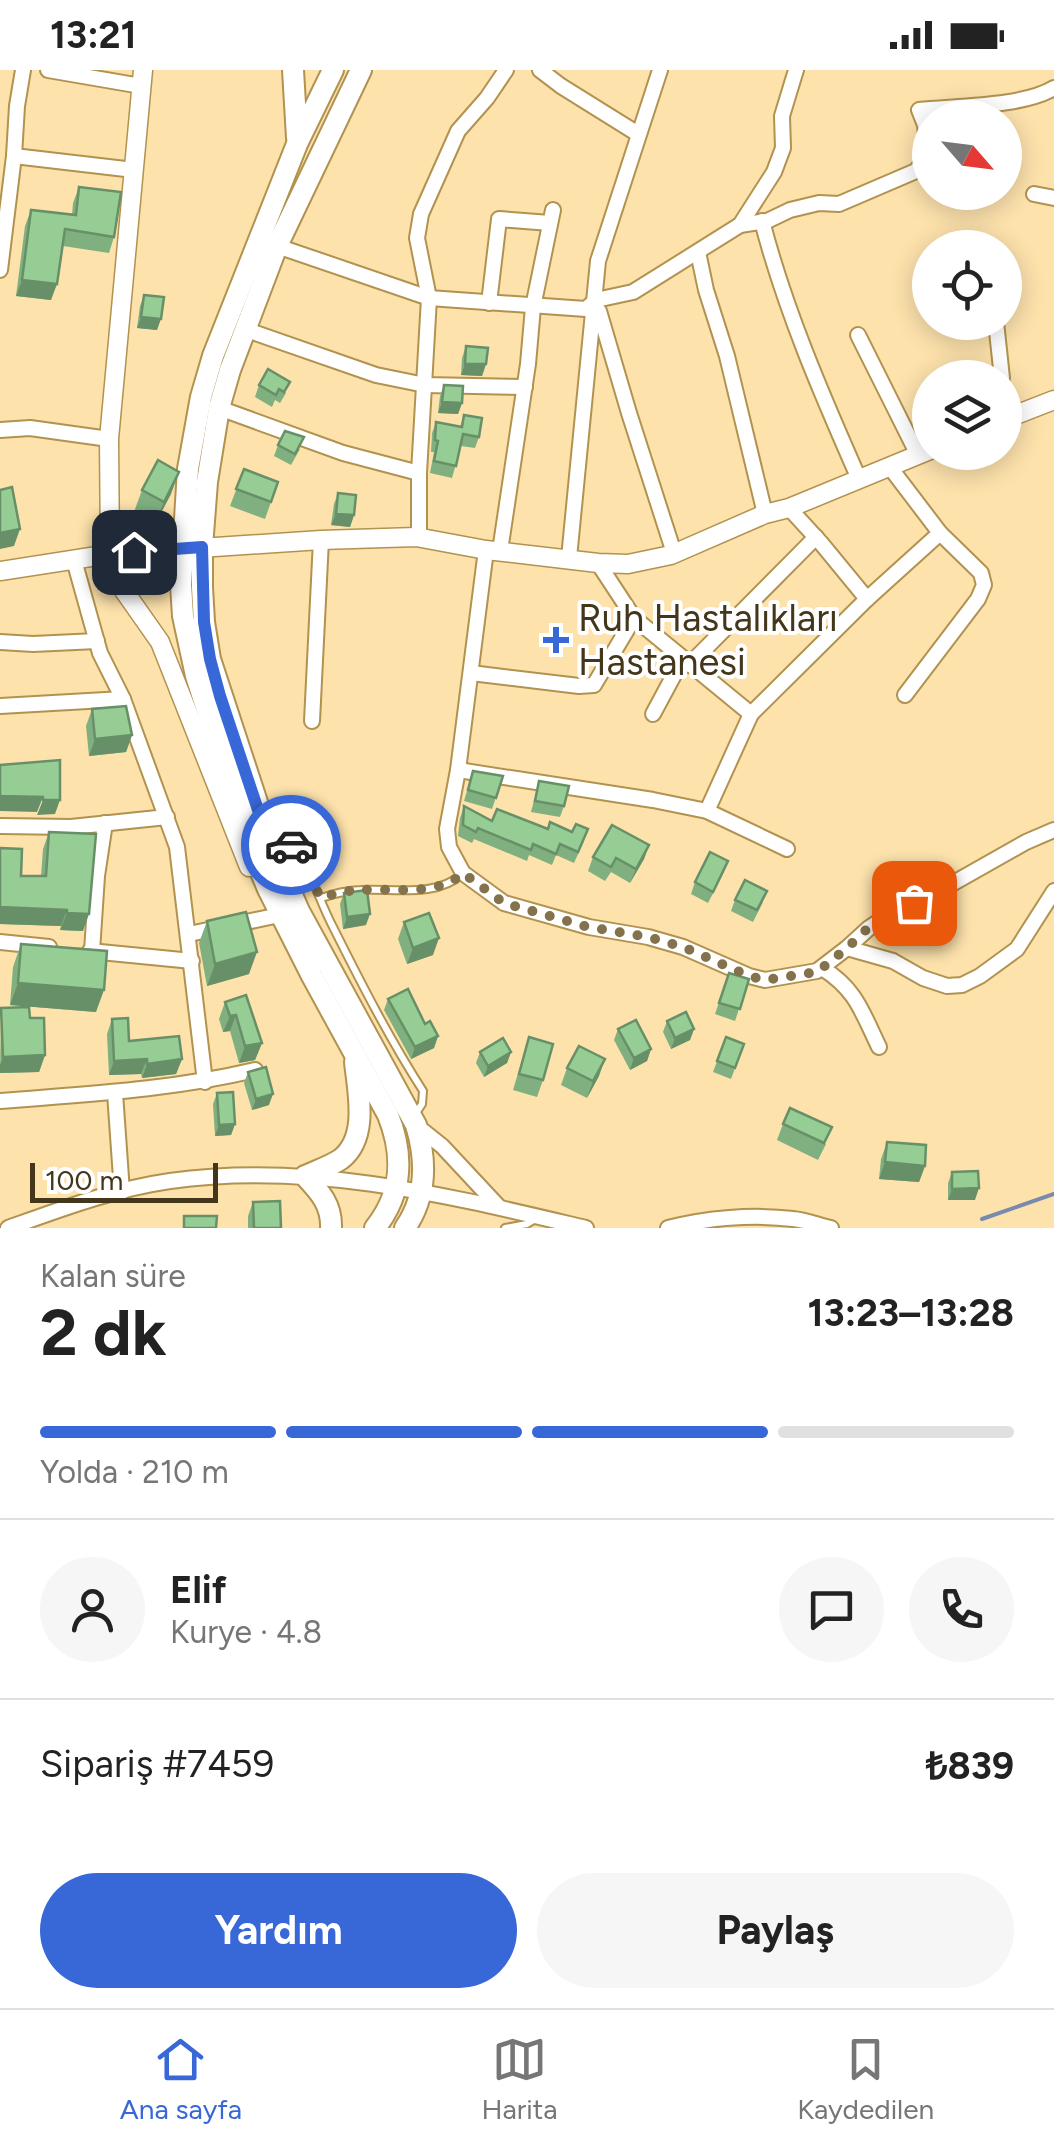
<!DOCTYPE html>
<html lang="tr">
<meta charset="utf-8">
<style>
:root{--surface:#fff;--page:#f6f6f6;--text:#222;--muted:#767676;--line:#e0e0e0;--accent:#3867d7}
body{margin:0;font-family:Figtree,sans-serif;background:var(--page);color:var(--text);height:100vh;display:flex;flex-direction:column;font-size:38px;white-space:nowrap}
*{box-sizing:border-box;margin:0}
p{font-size:32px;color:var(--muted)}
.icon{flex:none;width:55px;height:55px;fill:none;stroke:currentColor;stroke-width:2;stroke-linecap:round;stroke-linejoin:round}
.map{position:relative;height:1158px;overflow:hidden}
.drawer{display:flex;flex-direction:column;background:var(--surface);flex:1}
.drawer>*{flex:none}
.needle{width:65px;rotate:118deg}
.tools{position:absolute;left:912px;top:30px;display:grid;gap:20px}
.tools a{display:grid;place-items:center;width:110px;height:110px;border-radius:50%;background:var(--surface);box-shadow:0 5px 25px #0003;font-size:50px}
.scale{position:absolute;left:30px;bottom:25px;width:188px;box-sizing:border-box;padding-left:10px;border:5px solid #43361a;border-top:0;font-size:28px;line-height:35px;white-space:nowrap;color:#43361a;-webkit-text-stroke:8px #fff;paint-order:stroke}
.pin{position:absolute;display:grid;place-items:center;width:85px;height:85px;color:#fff;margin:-42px;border-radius:20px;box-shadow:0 5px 15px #0006}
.courier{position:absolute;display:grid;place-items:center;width:100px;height:100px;margin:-50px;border:8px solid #3867d7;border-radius:50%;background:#fff;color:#222;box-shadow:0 2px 12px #0007}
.summary em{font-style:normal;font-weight:700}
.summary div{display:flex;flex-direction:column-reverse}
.summary{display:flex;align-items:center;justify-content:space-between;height:170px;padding:0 40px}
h1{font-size:65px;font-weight:700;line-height:75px}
.bar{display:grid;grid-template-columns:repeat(4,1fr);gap:15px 10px;align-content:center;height:120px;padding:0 40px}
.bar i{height:12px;border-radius:8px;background:var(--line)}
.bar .active{background:var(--accent)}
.bar p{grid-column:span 4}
.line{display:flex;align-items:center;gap:25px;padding:0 40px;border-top:2px solid var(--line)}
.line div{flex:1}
.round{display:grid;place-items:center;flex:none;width:105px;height:105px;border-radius:52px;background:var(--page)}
.primary-button{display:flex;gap:20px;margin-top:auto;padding:20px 40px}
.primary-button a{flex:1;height:115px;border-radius:60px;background:var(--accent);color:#fff;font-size:40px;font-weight:700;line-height:115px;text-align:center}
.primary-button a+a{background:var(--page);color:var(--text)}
.status{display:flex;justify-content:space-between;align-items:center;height:70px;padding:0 50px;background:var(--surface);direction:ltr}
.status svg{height:28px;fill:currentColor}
.tabs{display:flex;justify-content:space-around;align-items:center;height:140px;border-top:2px solid var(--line);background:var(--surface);font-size:28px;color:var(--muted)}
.tabs a{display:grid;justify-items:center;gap:5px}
.tabs .active{color:var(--accent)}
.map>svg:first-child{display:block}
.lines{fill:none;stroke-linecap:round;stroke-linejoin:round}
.stream{stroke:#788aae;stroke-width:4}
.service-casing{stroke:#b2924f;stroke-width:10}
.minor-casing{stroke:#b2924f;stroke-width:18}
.tertiary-casing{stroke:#b2924f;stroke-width:21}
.secondary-casing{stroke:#b2924f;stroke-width:24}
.service{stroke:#fff;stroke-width:6}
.minor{stroke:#fff;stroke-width:14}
.tertiary{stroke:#fff;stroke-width:18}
.secondary{stroke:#fff;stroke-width:20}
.wall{fill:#80b07f}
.shaded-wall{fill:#689068}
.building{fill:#95cd94;stroke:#689068;stroke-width:2.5}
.done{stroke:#84724d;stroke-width:10;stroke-dasharray:0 18}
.route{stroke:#3867d7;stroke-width:12}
.poi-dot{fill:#3867d7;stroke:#fff;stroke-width:4}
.labels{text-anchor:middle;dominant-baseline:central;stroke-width:8;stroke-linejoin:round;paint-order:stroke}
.poi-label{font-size:38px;fill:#43361a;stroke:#fff;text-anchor:start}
</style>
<div class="status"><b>13:21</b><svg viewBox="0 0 49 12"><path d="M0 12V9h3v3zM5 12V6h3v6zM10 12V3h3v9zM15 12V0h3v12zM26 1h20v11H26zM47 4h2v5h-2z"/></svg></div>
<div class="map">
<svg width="1054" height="1158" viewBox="0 0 1054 1158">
<rect width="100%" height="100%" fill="#fde2ac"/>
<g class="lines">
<polyline class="stream" points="982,1149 1054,1124"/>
<g class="service-casing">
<g id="service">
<path d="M271,761C280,766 290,772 296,780C312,804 320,832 333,857C361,913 389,968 423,1021L422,1034L416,1043"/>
<path d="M321,828C334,824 347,820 361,820C393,818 436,828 462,804"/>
<polyline points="505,1158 527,1154 537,1148"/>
</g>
</g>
<g class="minor-casing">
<g id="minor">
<polyline points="48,0 141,16"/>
<polyline points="540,0 561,16 638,64"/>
<polyline points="14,86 134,100"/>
<polyline points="1034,124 1054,128"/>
<path d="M762,151C785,240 822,325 859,409"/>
<path d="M740,155L767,151L790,140L819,133L839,134L916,101L925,89L927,78L925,55L919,40C957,36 1022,37 1054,18"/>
<polyline points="277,176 429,228 586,239 596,230 633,222 740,155 774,102 783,78 782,46 796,0"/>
<polyline points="698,182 706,220 727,286 765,444"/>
<polyline points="0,200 14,86 17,36 23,0"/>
<polyline points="489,233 499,149 550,153"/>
<polyline points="599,241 629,343 674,483"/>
<polyline points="996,252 1002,308"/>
<polyline points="244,259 376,305 425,315 525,317"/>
<polyline points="858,265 918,385"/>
<polyline points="1005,329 1007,348"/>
<polyline points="219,338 343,383 419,403"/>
<polyline points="0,360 30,358 109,369"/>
<polyline points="889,396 940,463 981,503 984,515 978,529 905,625"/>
<polyline points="419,468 419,403 429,228 417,168 421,144 458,61 487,28 506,0"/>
<polyline points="486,480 458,700 447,759 449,777 463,803 504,833 589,857 648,867 683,877 749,906 765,910 817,901 847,878 869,858 893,842 934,824 1026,772 1054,760"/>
<polyline points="500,481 528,294 533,237 553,140"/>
<polyline points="569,488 598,191 660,0"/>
<polyline points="74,490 100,583 123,629 177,777 205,1012"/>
<polyline points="598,493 634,548 751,644 867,529 821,473 789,438"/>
<polyline points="867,529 940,463"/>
<polyline points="0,572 33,574 97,571"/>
<polyline points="689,595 816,467"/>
<polyline points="471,603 579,616 594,615 634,548"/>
<polyline points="0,636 123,629"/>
<polyline points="653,644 682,590"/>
<polyline points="312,651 321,470"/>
<polyline points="458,700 653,730 707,741 787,779"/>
<polyline points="707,741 751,644"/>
<polyline points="0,756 71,757 167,747"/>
<polyline points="189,864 289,843"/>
<polyline points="0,872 49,877"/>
<polyline points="847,878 893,891 923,908 947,916 962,915 980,906 1017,879 1054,821"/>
<polyline points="90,881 192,891"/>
<polyline points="92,881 97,806 105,753"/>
<path d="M822,898C856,919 862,942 879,977"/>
<polyline points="115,1023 122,1122"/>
<path d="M0,1031C86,1024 171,1020 255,1000"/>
<polyline points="417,1056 442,1076 498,1136"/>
<path d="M8,1158C61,1139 114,1119 170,1111C311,1091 450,1126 586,1158"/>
<path d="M668,1158C706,1148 752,1144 793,1149C805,1150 818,1155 831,1158"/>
</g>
</g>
<g class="tertiary-casing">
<g id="tertiary">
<polyline points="143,0 109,369 110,484 120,515 160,572 249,797"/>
<polyline points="1005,349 1054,330"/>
<polyline points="0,501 110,484 321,470 416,467 486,480 598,493 628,494 671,485 765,444 789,438 930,380"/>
</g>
</g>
<g class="secondary-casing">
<g id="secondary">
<polyline points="293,0 297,68"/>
<path d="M333,0L297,74L213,286L201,327L188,399L181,515L183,546L196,606L255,788L268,819L312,906L388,1045C404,1085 403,1123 375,1158"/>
<path d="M361,0L277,176L230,300L219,338L207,412L202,477V517L204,552L210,589L273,781L299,841L416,1055C427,1091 427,1126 405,1158"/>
<path d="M331,1158C332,1135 320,1122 305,1106C316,1101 331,1096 341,1089C369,1067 358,1022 355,992"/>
</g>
</g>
<use href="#service" class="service"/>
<use href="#minor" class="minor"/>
<use href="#tertiary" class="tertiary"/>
<use href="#secondary" class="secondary"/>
</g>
<g class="wall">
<polygon points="79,117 114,167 109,183 63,176 51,230 16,226 25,156 31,140 72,145 73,133"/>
<polygon points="144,225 157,260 137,258 140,236"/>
<polygon points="466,276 486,294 482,306 461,305 462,288"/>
<polygon points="268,299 286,323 280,333 275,330 272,337 255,327 259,315"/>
<polygon points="444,315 462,333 458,344 438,343 440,326"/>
<polygon points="464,345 479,367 475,378 461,376 452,408 430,403 434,382 431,382 432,363 436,352 460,357"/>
<polygon points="278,375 300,379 291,395 274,386"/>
<polygon points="244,399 278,412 265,449 230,436"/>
<polygon points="142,420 171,424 155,454 134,442"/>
<polygon points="338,423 354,445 350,457 331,455 334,434"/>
<polygon points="92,639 132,665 126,682 89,686 86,656"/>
<polygon points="473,701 503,706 492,739 464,731"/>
<polygon points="539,711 564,736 560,747 531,742"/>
<polygon points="464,736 492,751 548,759 584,771 574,793 556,785 552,795 529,785 527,791 474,769 472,773 458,766 460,748"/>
<polygon points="49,762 83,861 60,860 61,856 0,854 0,778 21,806 41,806 43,779"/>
<polygon points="649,775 644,789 630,813 611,802 605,811 588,801 593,787"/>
<polygon points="724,802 708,833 691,824 695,812"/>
<polygon points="344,823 366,855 343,859 340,834"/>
<polygon points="735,830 763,832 753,852 731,841"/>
<polygon points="207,851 249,904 207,916 199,873"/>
<polygon points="404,852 433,885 407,894 398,869"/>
<polygon points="21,874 96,942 10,935 13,897"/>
<polygon points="729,903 749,909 735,951 715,944"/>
<polygon points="388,929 425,954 438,966 434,978 411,989 384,940"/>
<polygon points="225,932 262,973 255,990 239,993 230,961 223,962 219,949"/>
<polygon points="1,938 30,948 45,985 39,1002 0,1003"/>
<polygon points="112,949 129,971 182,989 176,1004 142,1008 141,1004 109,1005 107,964"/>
<polygon points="667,951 694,959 690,970 671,979 663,962"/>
<polygon points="618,959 651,979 647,991 630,1000 614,970"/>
<polygon points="529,967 543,1010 537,1027 513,1020"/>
<polygon points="726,967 744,974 731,1009 713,1002"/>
<polygon points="480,982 511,982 507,993 484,1007 476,993"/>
<polygon points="567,998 599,1006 587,1028 561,1015"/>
<polygon points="248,1002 269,1035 252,1040 244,1013"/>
<polygon points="217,1023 235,1054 231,1065 215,1066 213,1034"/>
<polygon points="783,1054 826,1074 818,1090 777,1070"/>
<polygon points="887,1072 925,1096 919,1112 879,1109 881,1089"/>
<polygon points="952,1102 975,1130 948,1130 948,1113"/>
<polygon points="253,1132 281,1158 248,1158 248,1146"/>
</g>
<g class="shaded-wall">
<polygon points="22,210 57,214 51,230 16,226"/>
<polygon points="141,247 161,249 157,260 137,258"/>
<polygon points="465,294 486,294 482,306 461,305"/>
<polygon points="442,332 462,333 458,344 438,343"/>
<polygon points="179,402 171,424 155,454 164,432"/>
<polygon points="336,444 354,445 350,457 331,455"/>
<polygon points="20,459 14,476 0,479 0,463"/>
<polygon points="132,665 126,682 89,686 95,669"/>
<polygon points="0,726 43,727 37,742 0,741"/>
<polygon points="43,730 60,730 55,744 37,745"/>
<polygon points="649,775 644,789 630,813 636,799"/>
<polygon points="0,837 67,840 61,856 0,854"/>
<polygon points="67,843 89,844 83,861 60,860"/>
<polygon points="370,844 366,855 343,859 347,847"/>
<polygon points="439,868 433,885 407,894 413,878"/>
<polygon points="257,882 249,904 207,916 215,894"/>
<polygon points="18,913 104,920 96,942 10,935"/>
<polygon points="236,945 230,961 223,962 230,946"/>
<polygon points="694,959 690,970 671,979 675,968"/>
<polygon points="438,966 434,978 411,989 415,977"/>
<polygon points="262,973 255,990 239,993 245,976"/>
<polygon points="651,979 647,991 630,1000 634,988"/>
<polygon points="511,982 507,993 484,1007 488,996"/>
<polygon points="45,985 39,1002 0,1003 0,995 3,987"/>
<polygon points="147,989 141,1004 109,1005 114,991"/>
<polygon points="182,989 176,1004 142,1008 147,994"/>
<polygon points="605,989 599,1006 587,1028 593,1011"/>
<polygon points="273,1024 269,1035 252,1040 256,1029"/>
<polygon points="235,1054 231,1065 215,1066 219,1055"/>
<polygon points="885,1092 925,1096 919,1112 879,1109"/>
<polygon points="979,1118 975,1130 948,1130 952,1119"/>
</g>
<g class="building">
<polygon points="79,117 121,122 114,167 65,159 57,214 22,210 31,140 76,145"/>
<polygon points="144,225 164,227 161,249 141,247"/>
<polygon points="466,276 488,278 486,294 465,294"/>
<polygon points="268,299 290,312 284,322 279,319 276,325 259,315"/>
<polygon points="444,315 463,316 462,333 442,332"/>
<polygon points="464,345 482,348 479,367 463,364 456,396 434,391 438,371 435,370 436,352 462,357"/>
<polygon points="285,361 304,367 295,384 278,375"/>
<polygon points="158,390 179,402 164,432 142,420"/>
<polygon points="244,399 278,412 271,432 236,419"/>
<polygon points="12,417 20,459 0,463 0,420"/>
<polygon points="338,423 356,425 354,445 336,444"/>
<polygon points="126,636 132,665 95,669 92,639"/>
<polygon points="60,690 60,730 43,730 43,727 0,726 0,695"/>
<polygon points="473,701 503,706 496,728 468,720"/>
<polygon points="539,711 569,716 564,736 535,731"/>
<polygon points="464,736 492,751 497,739 548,759 550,752 572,762 576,754 588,759 578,782 560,774 556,784 533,774 531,780 478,758 476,762 463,755"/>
<polygon points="612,755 649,775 636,799 616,788 611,797 593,787"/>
<polygon points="49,762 96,764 89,844 67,843 67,840 0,837 0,778 22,779 21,806 46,806"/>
<polygon points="710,782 728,791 713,822 695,812"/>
<polygon points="745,810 767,821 757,840 735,830"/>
<polygon points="367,820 370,844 347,847 344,823"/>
<polygon points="246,842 257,882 215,894 207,851"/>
<polygon points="429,843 439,868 413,878 404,852"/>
<polygon points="21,874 107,881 104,920 18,913"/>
<polygon points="729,903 749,909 740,939 719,933"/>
<polygon points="408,919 425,954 430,951 438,966 415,977 388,929"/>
<polygon points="246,925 262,973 245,976 236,945 230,946 225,932"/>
<polygon points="29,937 30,948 44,948 45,985 3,987 1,938"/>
<polygon points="686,942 694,959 675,968 667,951"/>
<polygon points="128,948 129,971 179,966 182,989 147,994 147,989 114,991 112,949"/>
<polygon points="636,950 651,979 634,988 618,959"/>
<polygon points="529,967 553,974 543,1010 519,1004"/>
<polygon points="726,967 744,974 735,998 717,991"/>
<polygon points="503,968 511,982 488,996 480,982"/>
<polygon points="579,976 605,989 593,1011 567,998"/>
<polygon points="266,997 273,1024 256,1029 248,1002"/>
<polygon points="233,1022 235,1054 219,1055 217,1023"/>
<polygon points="790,1038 832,1057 824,1073 783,1054"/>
<polygon points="887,1072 926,1075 925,1096 885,1092"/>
<polygon points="978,1101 979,1118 952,1119 952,1102"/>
<polygon points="280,1131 281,1158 254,1158 253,1132"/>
<polygon points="184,1146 217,1146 216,1158 184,1158"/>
</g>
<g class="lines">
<path class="done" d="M291,775L321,828C334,824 347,820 361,820C394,818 437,827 463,803L504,833L588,857L648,867L683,877L749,906L765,910L817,902L847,878L868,858L893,842L914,833"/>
<polyline class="route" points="134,482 202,477 204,552 210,589 220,626 264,758 291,775"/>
</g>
<path class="poi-dot" d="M551 555h10v10h10v10h-10v10h-10v-10h-10v-10h10z"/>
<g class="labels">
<g class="poi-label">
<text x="578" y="548">Ruh Hastalıkları<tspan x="578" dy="44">Hastanesi</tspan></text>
</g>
</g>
</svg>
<div class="tools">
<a><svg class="needle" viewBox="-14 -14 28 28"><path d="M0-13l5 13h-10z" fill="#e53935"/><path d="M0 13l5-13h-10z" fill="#767676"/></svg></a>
<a><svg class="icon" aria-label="locate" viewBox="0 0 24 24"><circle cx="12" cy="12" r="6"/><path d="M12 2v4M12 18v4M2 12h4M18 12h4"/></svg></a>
<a><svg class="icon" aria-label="layers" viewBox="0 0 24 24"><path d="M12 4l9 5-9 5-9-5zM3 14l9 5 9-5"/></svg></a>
</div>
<div class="scale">100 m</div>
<div class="pin" style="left:914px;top:833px;background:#ea580c"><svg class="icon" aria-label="bag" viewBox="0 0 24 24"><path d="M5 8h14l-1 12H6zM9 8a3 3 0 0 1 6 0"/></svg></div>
<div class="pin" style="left:134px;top:482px;background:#1f2937"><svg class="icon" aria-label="home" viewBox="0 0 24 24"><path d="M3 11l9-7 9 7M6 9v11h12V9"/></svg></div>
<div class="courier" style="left:291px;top:775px"><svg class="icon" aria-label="car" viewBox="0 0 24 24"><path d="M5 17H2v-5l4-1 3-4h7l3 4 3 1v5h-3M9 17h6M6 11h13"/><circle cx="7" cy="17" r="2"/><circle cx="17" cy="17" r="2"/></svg></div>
</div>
<section class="drawer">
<div class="summary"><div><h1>2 dk</h1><p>Kalan süre</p></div><em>13:23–13:28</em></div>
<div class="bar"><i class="active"></i><i class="active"></i><i class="active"></i><i></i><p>Yolda · 210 m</p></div>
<div class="line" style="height:180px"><a class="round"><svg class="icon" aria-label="person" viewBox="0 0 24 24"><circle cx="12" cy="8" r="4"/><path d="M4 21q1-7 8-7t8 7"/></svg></a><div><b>Elif</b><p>Kurye · 4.8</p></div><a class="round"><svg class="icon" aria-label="chat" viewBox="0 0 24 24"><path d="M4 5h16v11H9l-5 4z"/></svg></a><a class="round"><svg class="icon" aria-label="phone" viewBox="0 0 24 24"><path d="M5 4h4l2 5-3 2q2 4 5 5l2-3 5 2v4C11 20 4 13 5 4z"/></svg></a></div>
<div class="line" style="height:130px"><div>Sipariş #7459</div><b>₺839</b></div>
<div class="primary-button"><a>Yardım</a><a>Paylaş</a></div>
</section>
<nav class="tabs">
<a class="active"><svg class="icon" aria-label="home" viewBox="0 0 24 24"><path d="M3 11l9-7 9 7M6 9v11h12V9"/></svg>Ana sayfa</a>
<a><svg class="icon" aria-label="map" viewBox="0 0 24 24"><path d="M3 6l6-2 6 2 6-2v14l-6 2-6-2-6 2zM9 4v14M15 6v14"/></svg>Harita</a>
<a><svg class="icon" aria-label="saved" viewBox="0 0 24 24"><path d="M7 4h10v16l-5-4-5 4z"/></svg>Kaydedilen</a>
</nav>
